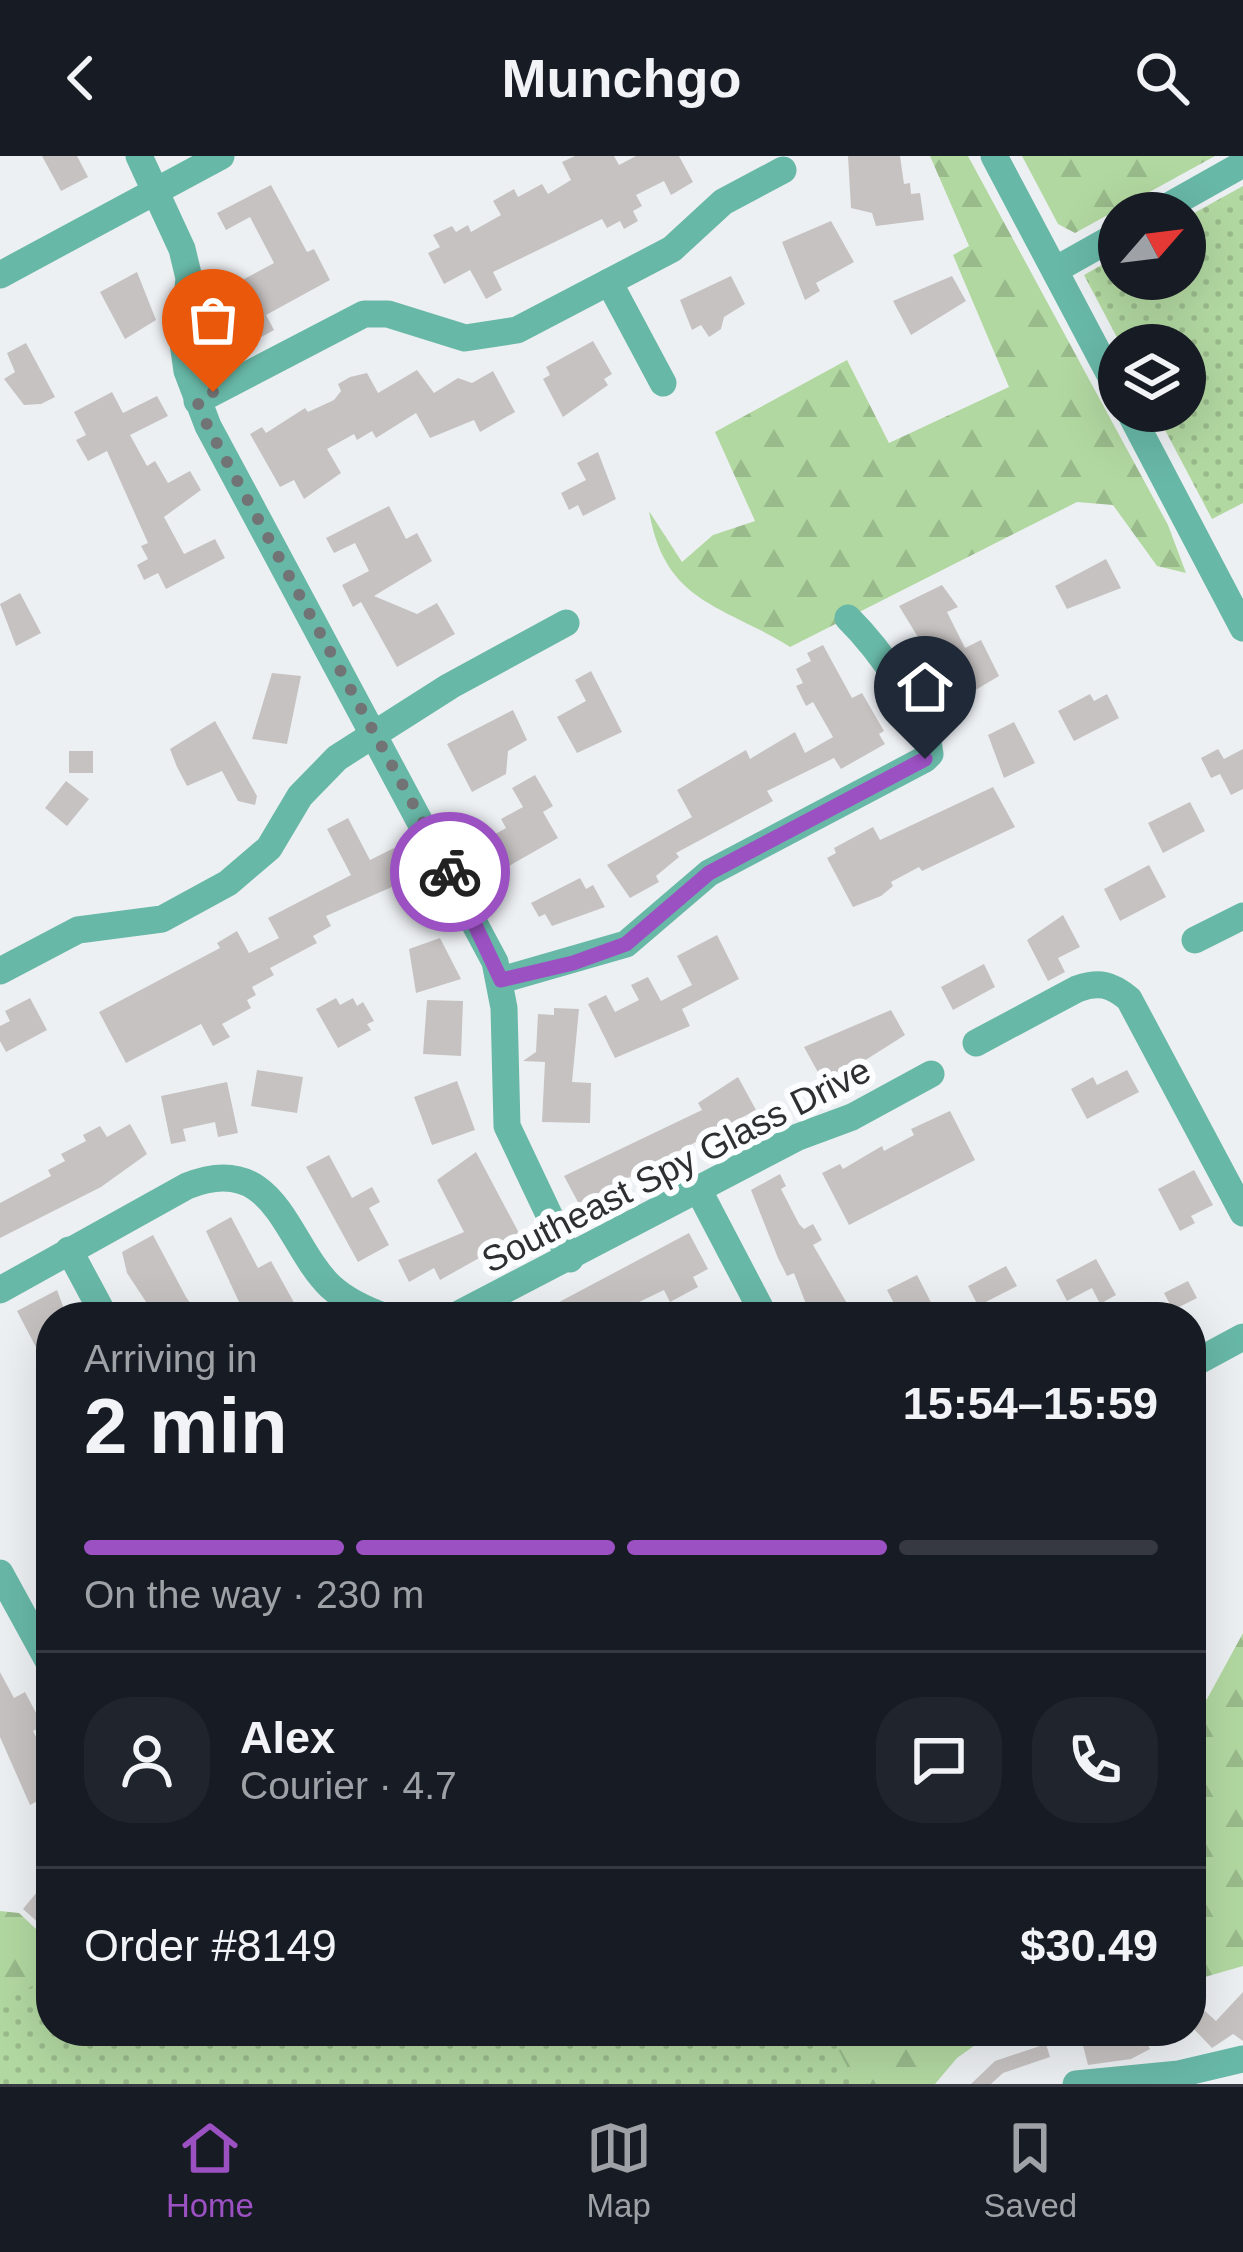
<!DOCTYPE html>
<meta charset="utf-8">
<style>
:root{--surface:#171b24;--page:#20242c;--text:#f1f3f6;--muted:#9ea1a6;--line:#363941;--accent:#9c51c3}
body{margin:0;font-family:Arial,sans-serif;background:var(--page);color:var(--text);height:100vh;display:flex;flex-direction:column;font-size:45px;white-space:nowrap}
*{box-sizing:border-box;margin:0}
p{font-size:39px;color:var(--muted)}
.icon{flex:none;width:66px;height:66px;fill:none;stroke:currentColor;stroke-width:2;stroke-linecap:round;stroke-linejoin:round}
.map{position:relative;flex:1;overflow:hidden}
.sheet{position:absolute;left:36px;top:1146px;width:1170px;height:744px;display:flex;flex-direction:column;background:var(--surface);border-radius:48px;box-shadow:0 12px 48px #0002}
.sheet>*{flex:none}
.needle{width:78px;rotate:62deg}
.tools{position:absolute;left:1098px;top:36px;display:grid;gap:24px}
.tools a{display:grid;place-items:center;width:108px;height:108px;border-radius:50%;background:var(--surface);box-shadow:0 12px 48px #0002;font-size:60px}
.pin{position:absolute;display:grid;place-items:center;width:102px;height:102px;color:#fff;margin:-123px -51px;border-radius:50% 50% 50% 0;rotate:-45deg;box-shadow:0 0 12px #0007}
.pin .icon{rotate:45deg}
.courier{position:absolute;display:grid;place-items:center;width:120px;height:120px;margin:-60px;border:9px solid #9c51c3;border-radius:50%;background:#fff;color:#222;box-shadow:0 3px 15px #0007}
.overview em{font-style:normal;font-weight:700}
.overview div{display:flex;flex-direction:column-reverse}
.overview{display:flex;align-items:center;justify-content:space-between;height:204px;padding:0 48px}
h1{font-size:78px;font-weight:700;line-height:90px}
.bar{display:grid;grid-template-columns:repeat(4,1fr);gap:18px 12px;align-content:center;height:144px;padding:0 48px}
.bar i{height:15px;border-radius:9px;background:var(--line)}
.bar .active{background:var(--accent)}
.bar p{grid-column:span 4}
.line{display:flex;align-items:center;gap:30px;padding:0 48px;border-top:3px solid var(--line)}
.line div{flex:1}
.round{display:grid;place-items:center;flex:none;width:126px;height:126px;border-radius:48px;background:var(--page)}
header{display:flex;justify-content:space-between;align-items:center;height:156px;padding:0 48px;background:var(--surface);font-size:54px;font-weight:700}
.tab-bar{display:flex;justify-content:space-around;align-items:center;height:168px;border-top:3px solid var(--line);background:var(--surface);font-size:33px;color:var(--muted)}
.tab-bar a{display:grid;justify-items:center;gap:6px}
.tab-bar .active{color:var(--accent)}
.map>svg:first-child{display:block}
.forest{fill:url(#forest-firs)}
.park{fill:url(#park-dots)}
.building{fill:#c6c2c1}
.lines{fill:none;stroke-linecap:round;stroke-linejoin:round}
.minor{stroke:#68b8a7;stroke-width:27}
.done{stroke:#717374;stroke-width:12;stroke-dasharray:0 21.6}
.route{stroke:#9c51c3;stroke-width:15}
.labels{text-anchor:middle;dominant-baseline:central;stroke-width:12;stroke-linejoin:round;paint-order:stroke}
.street-label{font-size:36px;fill:#2e2f30;stroke:#fbfdff}
</style>
<header><svg class="icon" aria-label="back" viewBox="0 0 24 24"><path d="M15 5l-7 7 7 7"/></svg>Munchgo<svg class="icon" aria-label="search" viewBox="0 0 24 24"><circle cx="10" cy="10" r="6"/><path d="M15 15l6 6"/></svg></header>
<div class="map">
<svg width="1243" height="1928" viewBox="0 0 1243 1928">
<defs>
<pattern id="forest-firs" width="22" height="20" patternUnits="userSpaceOnUse" patternTransform="scale(3)"><rect width="22" height="20" fill="#b2d8a1"/><path d="M5 1l3.5 6h-7zM16 11l3.5 6h-7z" fill="#99ba8b"/></pattern>
<pattern id="park-dots" width="8" height="8" patternUnits="userSpaceOnUse" patternTransform="scale(3)"><rect width="8" height="8" fill="#b2d8a1"/><path d="M2 2h.1M6 6h.1" fill="none" stroke="#99ba8b" stroke-width="1.8" stroke-linecap="round"/></pattern>
</defs>
<rect width="100%" height="100%" fill="#edf0f3"/>
<g class="forest">
<path d="M930,0H968L1168,369L1186,417L1157,410L1113,349L1077,346L790,491C722,448 665,448 649,355L682,406L713,379L755,365L715,276L847,204L889,287L1009,231L953,99L969,90Z"/>
<polygon points="1022,0 1215,0 1075,77 1058,68"/>
<polygon points="1243,1477 1243,1810 1191,1825 1191,1557 1207,1543"/>
<polygon points="0,1755 19,1757 51,1787 51,1875 995,1875 957,1902 935,1928 0,1928"/>
</g>
<g class="park">
<polygon points="1243,30 1243,347 1212,363 1155,255 1185,255 1185,189 1121,189 1084,119 1119,99 1119,123 1185,123 1185,62"/>
<polygon points="51,1820 51,1875 829,1875 856,1928 0,1928 0,1847"/>
</g>
<g class="building">
<polygon points="42,0 77,0 88,21 61,35"/>
<polygon points="575,0 614,0 619,9 636,0 679,0 693,26 671,39 664,25 636,39 642,50 633,55 638,65 624,73 620,65 607,72 602,63 493,116 502,134 486,143 470,114 444,128 428,97 440,91 433,79 452,70 456,76 468,69 471,76 501,59 493,45 514,33 518,41 542,28 548,38 571,24 562,6"/>
<polygon points="848,0 900,0 904,28 910,27 911,38 920,37 924,64 876,70 872,57 851,52"/>
<polygon points="271,29 307,96 314,93 330,124 266,159 274,174 254,185 231,130 274,107 250,61 226,74 217,57"/>
<polygon points="831,65 854,106 816,127 820,135 805,144 782,86"/>
<polygon points="137,116 156,164 125,183 100,136"/>
<polygon points="731,120 745,148 724,161 721,173 709,181 701,169 692,174 680,144"/>
<polygon points="952,120 966,145 911,179 893,145"/>
<polygon points="593,185 612,218 604,223 608,229 563,261 543,223 550,219 546,211"/>
<polygon points="26,187 55,241 41,248 24,249 4,223 15,216 7,197"/>
<polygon points="417,214 434,237 458,222 472,227 493,215 515,256 480,276 474,264 430,282 416,257 376,282 372,275 357,284 354,278 327,293 341,317 304,343 294,324 280,331 250,278 262,271 266,277 305,252 308,256 334,244 341,235 338,228 350,221 367,217 378,237"/>
<polygon points="112,236 123,257 157,240 168,260 130,279 147,310 155,305 168,327 190,315 201,334 164,361 184,398 215,383 225,402 166,433 158,417 144,424 137,409 148,403 141,390 148,387 107,295 88,305 76,284 86,279 74,256"/>
<polygon points="598,296 616,343 583,360 578,349 569,354 561,337 586,324 577,307"/>
<polygon points="389,350 406,383 417,377 432,405 374,440 417,458 437,447 455,478 397,511 361,446 353,451 342,429 369,415 355,387 334,397 326,382"/>
<polygon points="1106,403 1121,432 1067,453 1055,430"/>
<polygon points="942,429 958,451 947,456 965,492 981,484 999,520 957,545 899,450"/>
<polygon points="20,437 41,477 16,490 0,448"/>
<polygon points="823,489 852,542 862,537 884,575 879,578 885,588 841,613 834,602 767,635 773,645 676,697 679,701 656,720 659,726 630,742 607,709 692,661 677,634 746,594 750,603 795,576 805,597 833,581 813,546 806,550 796,530 803,527 796,513 811,505 807,497"/>
<polygon points="591,515 622,576 577,597 557,561 586,545 575,524"/>
<polygon points="272,517 301,520 287,588 252,583"/>
<polygon points="1090,538 1094,545 1107,538 1119,562 1074,585 1058,555"/>
<polygon points="513,554 527,584 508,595 506,618 472,636 447,588"/>
<polygon points="215,565 257,640 255,649 238,645 222,615 187,630 177,611 170,593"/>
<polygon points="1014,566 1035,607 1004,622 988,579"/>
<polygon points="1218,593 1224,603 1243,593 1243,633 1231,639 1220,618 1211,622 1201,602"/>
<rect x="69" y="595" width="24" height="22"/>
<polygon points="535,619 553,650 543,656 558,682 502,714 497,705 490,709 478,688 506,672 501,663 523,651 512,632"/>
<polygon points="66,625 89,643 67,670 45,652"/>
<polygon points="993,631 1015,671 922,715 919,711 891,726 893,730 881,740 853,751 827,702 836,697 834,692 873,671 880,684"/>
<polygon points="1190,646 1205,675 1163,697 1148,667"/>
<polygon points="348,662 370,704 394,692 410,723 326,760 331,770 313,780 317,787 270,812 274,819 252,831 256,839 247,844 251,852 222,868 230,881 213,890 201,868 126,907 99,856 220,792 217,787 237,775 249,797 279,782 268,762 351,719 327,673"/>
<polygon points="1149,709 1166,741 1120,765 1104,733"/>
<polygon points="580,722 586,733 593,729 605,751 552,770 545,758 539,761 531,747"/>
<polygon points="1063,759 1080,791 1058,802 1065,816 1048,825 1027,784"/>
<polygon points="717,779 739,823 682,853 690,870 615,902 588,848 606,839 615,856 639,844 631,829 648,821 661,845 692,829 677,800"/>
<polygon points="440,782 461,823 416,837 409,793"/>
<polygon points="984,808 995,831 953,854 941,831"/>
<polygon points="30,842 47,874 6,896 0,885 0,870 10,865 5,855"/>
<polygon points="336,842 340,849 353,842 357,850 363,846 374,865 367,868 371,874 338,892 316,853"/>
<polygon points="427,844 463,845 461,900 423,898"/>
<polygon points="554,852 579,853 572,926 591,927 590,967 542,966 545,906 523,905 536,896 538,858 554,859"/>
<polygon points="891,854 905,879 834,924 829,915 820,920 804,891"/>
<polygon points="257,914 303,921 297,957 251,950"/>
<polygon points="1127,914 1139,936 1087,963 1071,933 1093,921 1097,929"/>
<polygon points="738,921 756,954 579,1048 564,1020 702,954 698,947"/>
<polygon points="457,925 475,974 432,989 414,941"/>
<polygon points="227,926 238,977 218,981 215,966 183,973 186,985 171,988 161,940"/>
<polygon points="950,955 975,1004 849,1069 822,1017 840,1008 843,1013 882,990 884,995 914,979 911,973"/>
<polygon points="130,968 147,998 101,1031 0,1082 0,1047 51,1020 48,1014 65,1005 61,998 86,985 83,979 100,970 107,981"/>
<polygon points="476,996 520,1079 440,1124 434,1112 409,1126 398,1104 464,1076 437,1024"/>
<polygon points="329,999 352,1042 372,1031 380,1046 369,1052 389,1089 358,1106 306,1011"/>
<polygon points="1194,1014 1213,1049 1191,1060 1195,1067 1180,1075 1158,1033"/>
<polygon points="780,1018 786,1030 781,1033 799,1068 804,1073 813,1068 822,1084 813,1089 855,1161 811,1161 794,1117 787,1120 778,1102 751,1034"/>
<polygon points="231,1061 258,1112 271,1105 302,1161 246,1161 206,1075"/>
<polygon points="689,1077 708,1113 693,1121 698,1131 670,1146 664,1134 608,1161 531,1161"/>
<polygon points="153,1079 186,1141 200,1161 156,1161 127,1117 122,1096"/>
<polygon points="1096,1103 1116,1139 1100,1148 1092,1132 1067,1145 1056,1124"/>
<polygon points="1006,1110 1017,1130 978,1150 968,1130"/>
<polygon points="917,1119 936,1156 901,1161 887,1134"/>
<polygon points="1188,1125 1197,1142 1173,1154 1164,1137"/>
<polygon points="57,1134 67,1161 51,1161 51,1220 17,1155"/>
<polygon points="0,1516 14,1542 25,1536 43,1570 33,1575 51,1610 51,1638 30,1649 0,1581"/>
<polygon points="51,1719 51,1757 41,1769 23,1753"/>
<polygon points="1243,1836 1243,1885 1233,1878 1212,1892 1191,1870 1205,1855 1216,1865"/>
<polygon points="1117,1875 1141,1875 1150,1893 1131,1903 1088,1909 1081,1882 1103,1877 1104,1882"/>
<polygon points="1046,1888 1050,1901 1003,1917 991,1928 971,1928 995,1905"/>
</g>
<g class="lines">
<g class="minor">
<polyline points="139,0 182,93 189,122 183,187 187,215 208,270 495,806 504,852 507,970 570,1103"/>
<polyline points="994,0 1119,236"/>
<polyline points="1156,57 1243,8"/>
<polyline points="1055,114 1119,78"/>
<polyline points="0,119 221,0"/>
<polyline points="609,126 663,227"/>
<polyline points="197,245 364,158 388,158 465,182 517,174 672,93 723,46 783,14"/>
<polyline points="1129,255 1243,472"/>
<polyline points="1195,784 1243,760"/>
<polyline points="0,815 78,774 162,763 228,727 269,692 300,640 337,602 450,530 566,467"/>
<path d="M501,824L626,788L709,717L925,603L930,598C925,555 878,492 848,462"/>
<path d="M976,887L1077,833C1099,825 1111,828 1129,843L1243,1057"/>
<polyline points="698,1033 765,1161"/>
<polyline points="69,1094 105,1161"/>
<path d="M0,1134L187,1030C276,994 285,1086 330,1130C346,1145 366,1154 386,1161"/>
<polyline points="453,1161 798,981 852,961 931,918"/>
<polyline points="1191,1209 1243,1181"/>
<polyline points="0,1417 51,1510"/>
<polyline points="1076,1928 1179,1918 1243,1903"/>
</g>
</g>
<g class="lines">
<polyline class="done" points="213,236 197,245 208,271 450,716"/>
<polyline class="route" points="450,716 501,824 573,807 626,788 709,717 925,603"/>
</g>
<g class="labels">
<g class="street-label">
<text transform="translate(676 1009) rotate(-27)">Southeast Spy Glass Drive</text>
</g>
</g>
</svg>
<div class="tools">
<a><svg class="needle" viewBox="-14 -14 28 28"><path d="M0-13l5 13h-10z" fill="#e53935"/><path d="M0 13l5-13h-10z" fill="#9ea1a6"/></svg></a>
<a><svg class="icon" aria-label="layers" viewBox="0 0 24 24"><path d="M12 4l9 5-9 5-9-5zM3 14l9 5 9-5"/></svg></a>
</div>
<div class="pin" style="left:213px;top:236px;background:#ea580c"><svg class="icon" aria-label="bag" viewBox="0 0 24 24"><path d="M5 8h14l-1 12H6zM9 8a3 3 0 0 1 6 0"/></svg></div>
<div class="pin" style="left:925px;top:603px;background:#1f2937"><svg class="icon" aria-label="home" viewBox="0 0 24 24"><path d="M3 11l9-7 9 7M6 9v11h12V9"/></svg></div>
<div class="courier" style="left:450px;top:716px"><svg class="icon" aria-label="bike" viewBox="0 0 24 24"><circle cx="6" cy="16" r="4"/><circle cx="18" cy="16" r="4"/><path d="M6 16l4-8h5l3 8M10 8l3 8H6M13 5h3"/></svg></div>
<section class="sheet">
<div class="overview"><div><h1>2 min</h1><p>Arriving in</p></div><em>15:54–15:59</em></div>
<div class="bar"><i class="active"></i><i class="active"></i><i class="active"></i><i></i><p>On the way · 230 m</p></div>
<div class="line" style="height:216px"><a class="round"><svg class="icon" aria-label="person" viewBox="0 0 24 24"><circle cx="12" cy="8" r="4"/><path d="M4 21q1-7 8-7t8 7"/></svg></a><div><b>Alex</b><p>Courier · 4.7</p></div><a class="round"><svg class="icon" aria-label="chat" viewBox="0 0 24 24"><path d="M4 5h16v11H9l-5 4z"/></svg></a><a class="round"><svg class="icon" aria-label="phone" viewBox="0 0 24 24"><path d="M5 4h4l2 5-3 2q2 4 5 5l2-3 5 2v4C11 20 4 13 5 4z"/></svg></a></div>
<div class="line" style="height:156px"><div>Order #8149</div><b>$30.49</b></div>
</section>
</div>
<nav class="tab-bar">
<a class="active"><svg class="icon" aria-label="home" viewBox="0 0 24 24"><path d="M3 11l9-7 9 7M6 9v11h12V9"/></svg>Home</a>
<a><svg class="icon" aria-label="map" viewBox="0 0 24 24"><path d="M3 6l6-2 6 2 6-2v14l-6 2-6-2-6 2zM9 4v14M15 6v14"/></svg>Map</a>
<a><svg class="icon" aria-label="saved" viewBox="0 0 24 24"><path d="M7 4h10v16l-5-4-5 4z"/></svg>Saved</a>
</nav>
